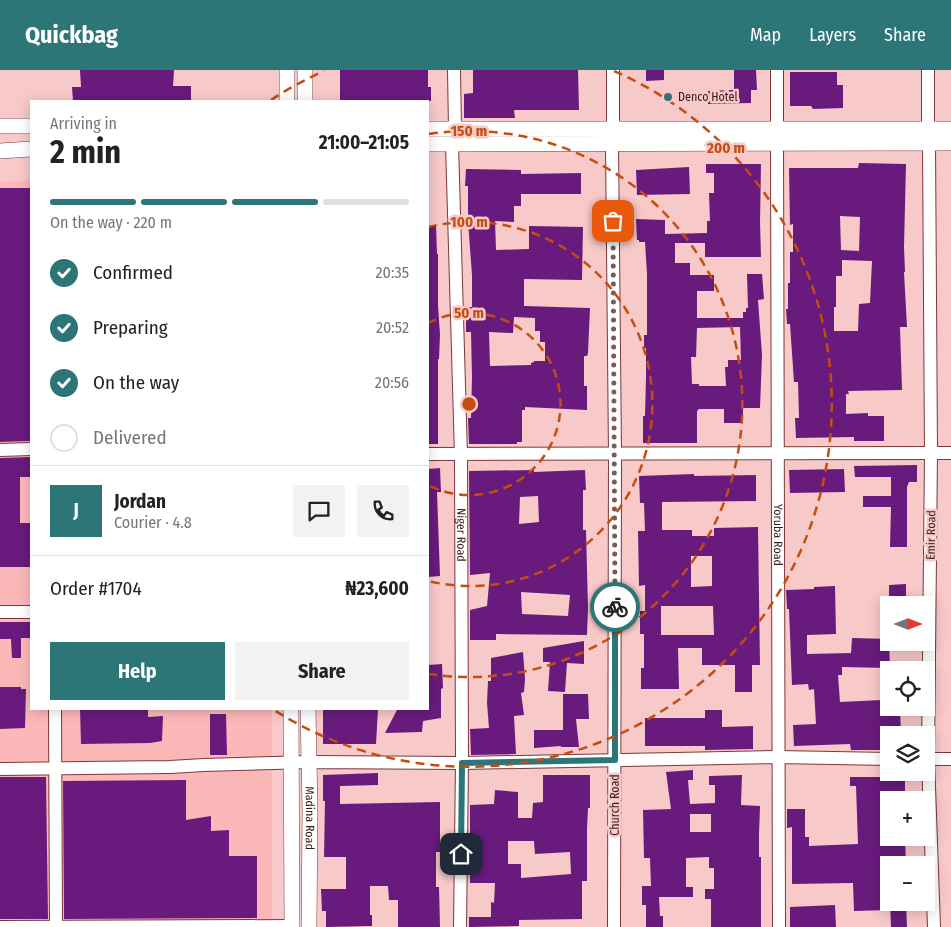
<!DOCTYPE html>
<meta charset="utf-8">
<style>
:root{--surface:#fff;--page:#f2f2f2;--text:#222;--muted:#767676;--line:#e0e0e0;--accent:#2c7678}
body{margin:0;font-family:"Fira Sans Condensed",sans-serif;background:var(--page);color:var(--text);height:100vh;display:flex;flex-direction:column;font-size:19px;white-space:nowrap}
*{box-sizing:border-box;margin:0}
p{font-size:16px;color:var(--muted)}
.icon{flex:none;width:28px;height:28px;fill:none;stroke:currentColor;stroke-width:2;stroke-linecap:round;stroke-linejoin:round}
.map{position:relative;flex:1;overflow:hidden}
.drawer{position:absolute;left:30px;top:30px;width:399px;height:610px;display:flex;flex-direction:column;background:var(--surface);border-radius:0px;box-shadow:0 2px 12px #0003}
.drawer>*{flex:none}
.needle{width:32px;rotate:90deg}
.fabs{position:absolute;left:880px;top:526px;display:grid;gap:10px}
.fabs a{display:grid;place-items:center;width:55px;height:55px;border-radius:0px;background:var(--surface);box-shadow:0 2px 12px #0003;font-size:25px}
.pin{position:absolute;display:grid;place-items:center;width:42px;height:42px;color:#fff;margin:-21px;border-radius:10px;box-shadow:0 2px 8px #0006}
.courier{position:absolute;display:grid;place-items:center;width:50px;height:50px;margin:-25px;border:4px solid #2c7678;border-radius:50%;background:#fff;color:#222;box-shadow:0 1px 6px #0007}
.headline em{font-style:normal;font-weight:700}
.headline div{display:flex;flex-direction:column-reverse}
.headline{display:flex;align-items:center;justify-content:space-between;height:85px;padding:0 20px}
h1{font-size:32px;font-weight:700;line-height:38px}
.bar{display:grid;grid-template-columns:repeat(4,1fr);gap:8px 5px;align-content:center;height:60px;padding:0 20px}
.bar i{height:6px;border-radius:4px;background:var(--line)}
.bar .on{background:var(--accent)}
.bar p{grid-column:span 4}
.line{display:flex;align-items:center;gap:12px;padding:0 20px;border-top:1px solid var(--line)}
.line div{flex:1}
.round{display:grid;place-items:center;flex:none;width:52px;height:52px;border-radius:0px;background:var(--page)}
ol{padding:0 20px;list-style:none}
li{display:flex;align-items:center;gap:15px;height:55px}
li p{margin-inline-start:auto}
li .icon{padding:5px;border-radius:50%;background:var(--accent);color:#fff;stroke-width:4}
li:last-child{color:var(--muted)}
li i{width:28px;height:28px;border:2px solid var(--line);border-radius:50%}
.button{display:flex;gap:10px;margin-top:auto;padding:10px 20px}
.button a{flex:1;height:58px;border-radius:0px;background:var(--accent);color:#fff;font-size:20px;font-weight:700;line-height:58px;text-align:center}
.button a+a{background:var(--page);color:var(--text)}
header{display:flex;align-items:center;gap:30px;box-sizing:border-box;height:70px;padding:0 25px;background:var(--accent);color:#fff}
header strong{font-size:24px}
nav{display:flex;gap:28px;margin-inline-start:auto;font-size:18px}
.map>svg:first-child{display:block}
.built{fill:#fcb8b9}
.building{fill:#681b7c;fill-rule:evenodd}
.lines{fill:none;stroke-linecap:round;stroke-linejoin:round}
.minor-casing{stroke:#79383c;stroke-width:14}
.major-casing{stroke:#79383c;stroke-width:16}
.minor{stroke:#fff;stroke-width:12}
.major{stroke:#fff;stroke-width:15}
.done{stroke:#7b5959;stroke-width:5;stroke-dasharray:0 9}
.route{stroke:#2c7678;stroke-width:6}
.ring{fill:none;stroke:#c54d0f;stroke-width:2.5;stroke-dasharray:9 6}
.poi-dot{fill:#2c7678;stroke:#f8c9c9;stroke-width:2}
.labels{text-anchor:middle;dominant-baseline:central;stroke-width:5;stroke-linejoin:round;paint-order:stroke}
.poi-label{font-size:12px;fill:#381c1d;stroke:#f8c9c9;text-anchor:start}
.street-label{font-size:12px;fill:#381c1d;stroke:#f8c9c9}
.centre{fill:#c54d0f;stroke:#f8c9c9;stroke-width:2.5}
.ring-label{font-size:15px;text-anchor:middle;font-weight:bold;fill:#c54d0f;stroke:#f8c9c9;stroke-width:5;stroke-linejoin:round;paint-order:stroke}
</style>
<header>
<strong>Quickbag</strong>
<nav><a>Map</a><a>Layers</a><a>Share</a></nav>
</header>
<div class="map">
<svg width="951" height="857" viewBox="0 0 951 857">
<rect width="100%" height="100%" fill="#f8c9c9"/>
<polygon class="built" points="31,110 31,639 272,639 272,857 0,857 0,112"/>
<g class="building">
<polygon points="80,0 174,0 173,16 191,16 191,31 73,31 72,17 81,17"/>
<polygon points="340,0 428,0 428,17 431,17 431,31 340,31"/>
<polygon points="473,0 578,0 579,40 514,40 515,48 464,48 464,24 473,23"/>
<polygon points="646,0 664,0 664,10 646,11"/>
<polygon points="734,0 756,0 757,20 751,20 751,33 708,34 708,21 734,20"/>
<polygon points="790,2 837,2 837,15 843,15 843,38 813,39 811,36 790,36"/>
<path d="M859,93L906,94L904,177L905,202H904L907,257H900L902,320L848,321L849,324H846V344L868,343V346H884V371H854V367L796,368L795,348H799L798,312H794L790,254H787L786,239H788V213H790V182H793V154L790,155L789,98H858ZM840,146L860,147L859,181L841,180ZM842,190L872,191L870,233L859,234L858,261H834V237H836V206H842Z"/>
<path d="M706,94H761L760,152L761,187H705V173H675V193H690V205H714V221H697V248H743V242H746V238H748L747,204H762L764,229L758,230L762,285L760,338H743V353H724V339H699L697,341V373H643V346H645L646,307V278H644V265H647V204L645,172H639V170H637L636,149L665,150V164L707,163V151H710L709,123H714V103H706ZM740,257L741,290H728V297H725L726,316H699V314H692L691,287H696L697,258Z"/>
<polygon points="689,97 690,124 637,125 636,100"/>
<path d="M466,99L521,100V104L581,103V124H521V136H514V152L495,151L496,180L529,179V156L583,157L582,210L524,209V236L590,238L588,283L587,286H584V316H587V340L525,337V340H522V372H517V374H469L468,348H471L472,307L471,262H466V237H472V205L468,151V116H465ZM514,247L535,248V261H540V272H545V291H534V292L531,293V295L490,296L489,262L513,263Z"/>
<polygon points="0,118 31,118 31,371 0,372"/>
<polygon points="428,156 436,156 437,184 438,184 438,236 440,264 439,289 438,289 438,374 428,374"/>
<polygon points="31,387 31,407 20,407 20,453 31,453 31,497 0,497 0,388"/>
<polygon points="917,395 917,412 909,412 907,417 907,477 890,477 891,437 863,437 863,426 891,426 891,407 855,407 854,396"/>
<polygon points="440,398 441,422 437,422 440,506 428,507 428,399"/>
<polygon points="844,399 845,422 790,423 789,400"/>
<path d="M534,400V402L585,400L586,420H583V460H586L588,538L587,565L496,564V570H470V540L487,536L490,503L470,505L469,401ZM538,426L539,452L519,454L520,427ZM521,522L570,525L568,546L522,544Z"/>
<path d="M694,404V406L756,405V431L662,432V460H692V466H714V458L758,457L760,595H752V622H735V595H702V578H678L679,619H641V598H644V564H640V541H645V515L639,516L638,461H645L644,433H640L639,406ZM691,486H712V516L691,517ZM661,536H713L714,565H661Z"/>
<polygon points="906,514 906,533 889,533 889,515"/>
<polygon points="835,516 836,564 807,565 807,584 851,583 852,568 889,569 890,598 842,597 842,605 838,605 840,632 882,630 889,631 889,638 900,638 901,665 889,665 889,680 851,680 850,674 794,676 793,655 816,654 814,619 809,620 808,614 792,615 789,539 787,539 786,520 814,519 814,517"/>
<polygon points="0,552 30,552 30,568 21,568 21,588 12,588 11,569 0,569"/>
<polygon points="584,571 584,594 567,593 565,622 548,621 550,592 543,592 543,578"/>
<polygon points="523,582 525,609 524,622 521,623 524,645 514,646 516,684 471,685 470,659 489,658 487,633 488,611 491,611 491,588"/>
<polygon points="442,594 443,618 441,619 441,648 423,651 422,662 385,663 397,640 428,639 428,595"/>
<polygon points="0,617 21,617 21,619 26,619 25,658 0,659"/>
<polygon points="563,624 588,624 589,649 576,649 579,677 561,677 561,676 534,678 534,660 563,660"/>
<polygon points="80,639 148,639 148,647 163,646 162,671 150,673 81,674"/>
<polygon points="323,639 378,639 376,674 323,674"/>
<polygon points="705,640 722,640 722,657 753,656 753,679 705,680 705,676 645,676 645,648 705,648"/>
<polygon points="210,644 226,644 227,685 210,685"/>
<path d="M693,700V710H688L690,734L715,733V715H709V706L742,705L741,735L760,736L759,765V787H761V857H711V829H705V819H714V798H709V787L686,788V817H693V827H659L660,846H663V857H646V835H642V816H651L650,788H644L643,740L671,739L666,702ZM690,744H711V762H690Z"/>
<polygon points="378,703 378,715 340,716 340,734 440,732 440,782 436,782 436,817 439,817 440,857 398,857 398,830 389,830 388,816 370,816 370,845 372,845 372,856 326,857 326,841 322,841 321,819 346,819 346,787 324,787 325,731 323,731 323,705"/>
<path d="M543,705H590V738H588L587,759V811H582V849L519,850V856L469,857V847H491V832L494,833L495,813H470V735L494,734L495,720L518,722V748H532L533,733L543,732ZM508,771H534L535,784L570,782L571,804L521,808V794H508Z"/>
<polygon points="0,707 46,707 48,849 0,849"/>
<polygon points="850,707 905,707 905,730 884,730 885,765 889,765 889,768 905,768 906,795 889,795 889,840 854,841 853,813 792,814 792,757 787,758 787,739 805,739 805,767 809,767 809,776 858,774 856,716 850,716"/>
<polygon points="186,710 186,750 211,746 211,761 229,760 229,786 257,786 257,848 64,849 63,711"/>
<polygon points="890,832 906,832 907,857 891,857"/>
<polygon points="835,835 836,857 790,857 790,837"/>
</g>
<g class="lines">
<g class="minor-casing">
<g id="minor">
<polyline points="454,0 455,58"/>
<polyline points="613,59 613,0"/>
<polyline points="777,59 777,0"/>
<polyline points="928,59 928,0"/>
<polyline points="612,73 615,384 614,857"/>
<path id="s1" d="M777,73L779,857"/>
<polyline points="929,73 931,383 928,689 934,857"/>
<path id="s2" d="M452,74L461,385L462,693L460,857"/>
<polyline points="0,380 31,379"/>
<polyline points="428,384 951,383"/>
<polyline points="0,542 31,542"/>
<polyline points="55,639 56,857"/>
<polyline points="926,689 951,689"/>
<polyline points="0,699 170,697 204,695 310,692 462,693 778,687 889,689"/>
<polyline points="0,857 292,856"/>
</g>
</g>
<g class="major-casing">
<g id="major">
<polyline points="287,0 287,31"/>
<polyline points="305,0 305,31"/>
<polyline points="0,56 31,56"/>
<polyline points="428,59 951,59"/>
<polyline points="428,74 951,73"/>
<polyline points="0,81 31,79"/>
<polyline points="291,639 292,857"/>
<path id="s3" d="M308,639L310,741L309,857"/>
</g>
</g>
<use href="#minor" class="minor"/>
<use href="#major" class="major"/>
</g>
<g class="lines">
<polyline class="done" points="613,151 615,537"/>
<polyline class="route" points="461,784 462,693 615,690 615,537"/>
</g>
<g class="ring">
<path d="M428 253A91 91 0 1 1 428 415"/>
<path d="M428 157A182 182 0 1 1 428 511"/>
<path d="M429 64A273 273 0 1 1 429 604"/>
<path d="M271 30A363 363 0 0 1 324 1M614 1A363 363 0 1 1 274 640"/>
</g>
<circle class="poi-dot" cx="668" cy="27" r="5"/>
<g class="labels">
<g class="poi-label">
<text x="678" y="27">Denco Hotel</text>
</g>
<g class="street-label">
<text stroke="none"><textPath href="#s1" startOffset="392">Yoruba Road</textPath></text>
<text transform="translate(931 465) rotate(-89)">Emir Road</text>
<text stroke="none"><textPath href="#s2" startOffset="391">Niger Road</textPath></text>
<text transform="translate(615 735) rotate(-90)">Church Road</text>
<text stroke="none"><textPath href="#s3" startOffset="109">Madina Road</textPath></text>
</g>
</g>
<circle cx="469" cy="334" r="8" class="centre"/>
<g class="ring-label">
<text x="469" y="66">150 m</text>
<text x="726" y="83">200 m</text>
<text x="469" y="157">100 m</text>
<text x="469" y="248">50 m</text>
</g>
</svg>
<div class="fabs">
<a><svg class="needle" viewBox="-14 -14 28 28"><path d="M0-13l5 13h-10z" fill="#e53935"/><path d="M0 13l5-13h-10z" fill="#767676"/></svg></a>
<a><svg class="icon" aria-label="locate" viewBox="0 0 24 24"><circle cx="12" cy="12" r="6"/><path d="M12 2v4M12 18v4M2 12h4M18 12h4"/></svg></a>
<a><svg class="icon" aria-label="layers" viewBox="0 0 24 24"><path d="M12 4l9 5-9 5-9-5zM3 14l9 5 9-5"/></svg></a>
<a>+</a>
<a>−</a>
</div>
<div class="pin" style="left:613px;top:151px;background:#ea580c"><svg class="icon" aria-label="bag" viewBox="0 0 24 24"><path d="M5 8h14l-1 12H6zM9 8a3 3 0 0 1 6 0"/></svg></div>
<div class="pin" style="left:461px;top:784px;background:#1f2937"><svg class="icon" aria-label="home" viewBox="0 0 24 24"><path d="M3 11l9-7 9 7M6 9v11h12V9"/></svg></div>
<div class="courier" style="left:615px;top:537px"><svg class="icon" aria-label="bike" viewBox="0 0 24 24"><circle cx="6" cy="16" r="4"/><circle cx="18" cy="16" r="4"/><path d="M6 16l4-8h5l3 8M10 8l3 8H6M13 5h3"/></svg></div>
<section class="drawer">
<div class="headline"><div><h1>2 min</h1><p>Arriving in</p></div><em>21:00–21:05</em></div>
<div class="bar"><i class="on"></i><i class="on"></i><i class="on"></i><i></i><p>On the way · 220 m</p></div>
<ol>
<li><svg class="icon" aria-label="check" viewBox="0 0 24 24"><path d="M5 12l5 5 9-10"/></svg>Confirmed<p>20:35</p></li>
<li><svg class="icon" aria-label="check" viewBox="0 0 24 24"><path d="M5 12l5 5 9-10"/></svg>Preparing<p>20:52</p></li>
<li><svg class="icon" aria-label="check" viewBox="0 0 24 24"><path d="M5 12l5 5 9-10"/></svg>On the way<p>20:56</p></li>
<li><i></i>Delivered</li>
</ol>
<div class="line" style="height:90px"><b class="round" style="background:var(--accent);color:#fff">J</b><div><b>Jordan</b><p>Courier · 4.8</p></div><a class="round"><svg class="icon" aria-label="chat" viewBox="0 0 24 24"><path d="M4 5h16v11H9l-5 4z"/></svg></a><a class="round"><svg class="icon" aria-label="phone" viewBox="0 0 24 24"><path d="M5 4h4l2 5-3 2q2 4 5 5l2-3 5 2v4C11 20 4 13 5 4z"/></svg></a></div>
<div class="line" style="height:65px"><div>Order #1704</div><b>₦23,600</b></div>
<div class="button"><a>Help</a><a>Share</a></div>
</section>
</div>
